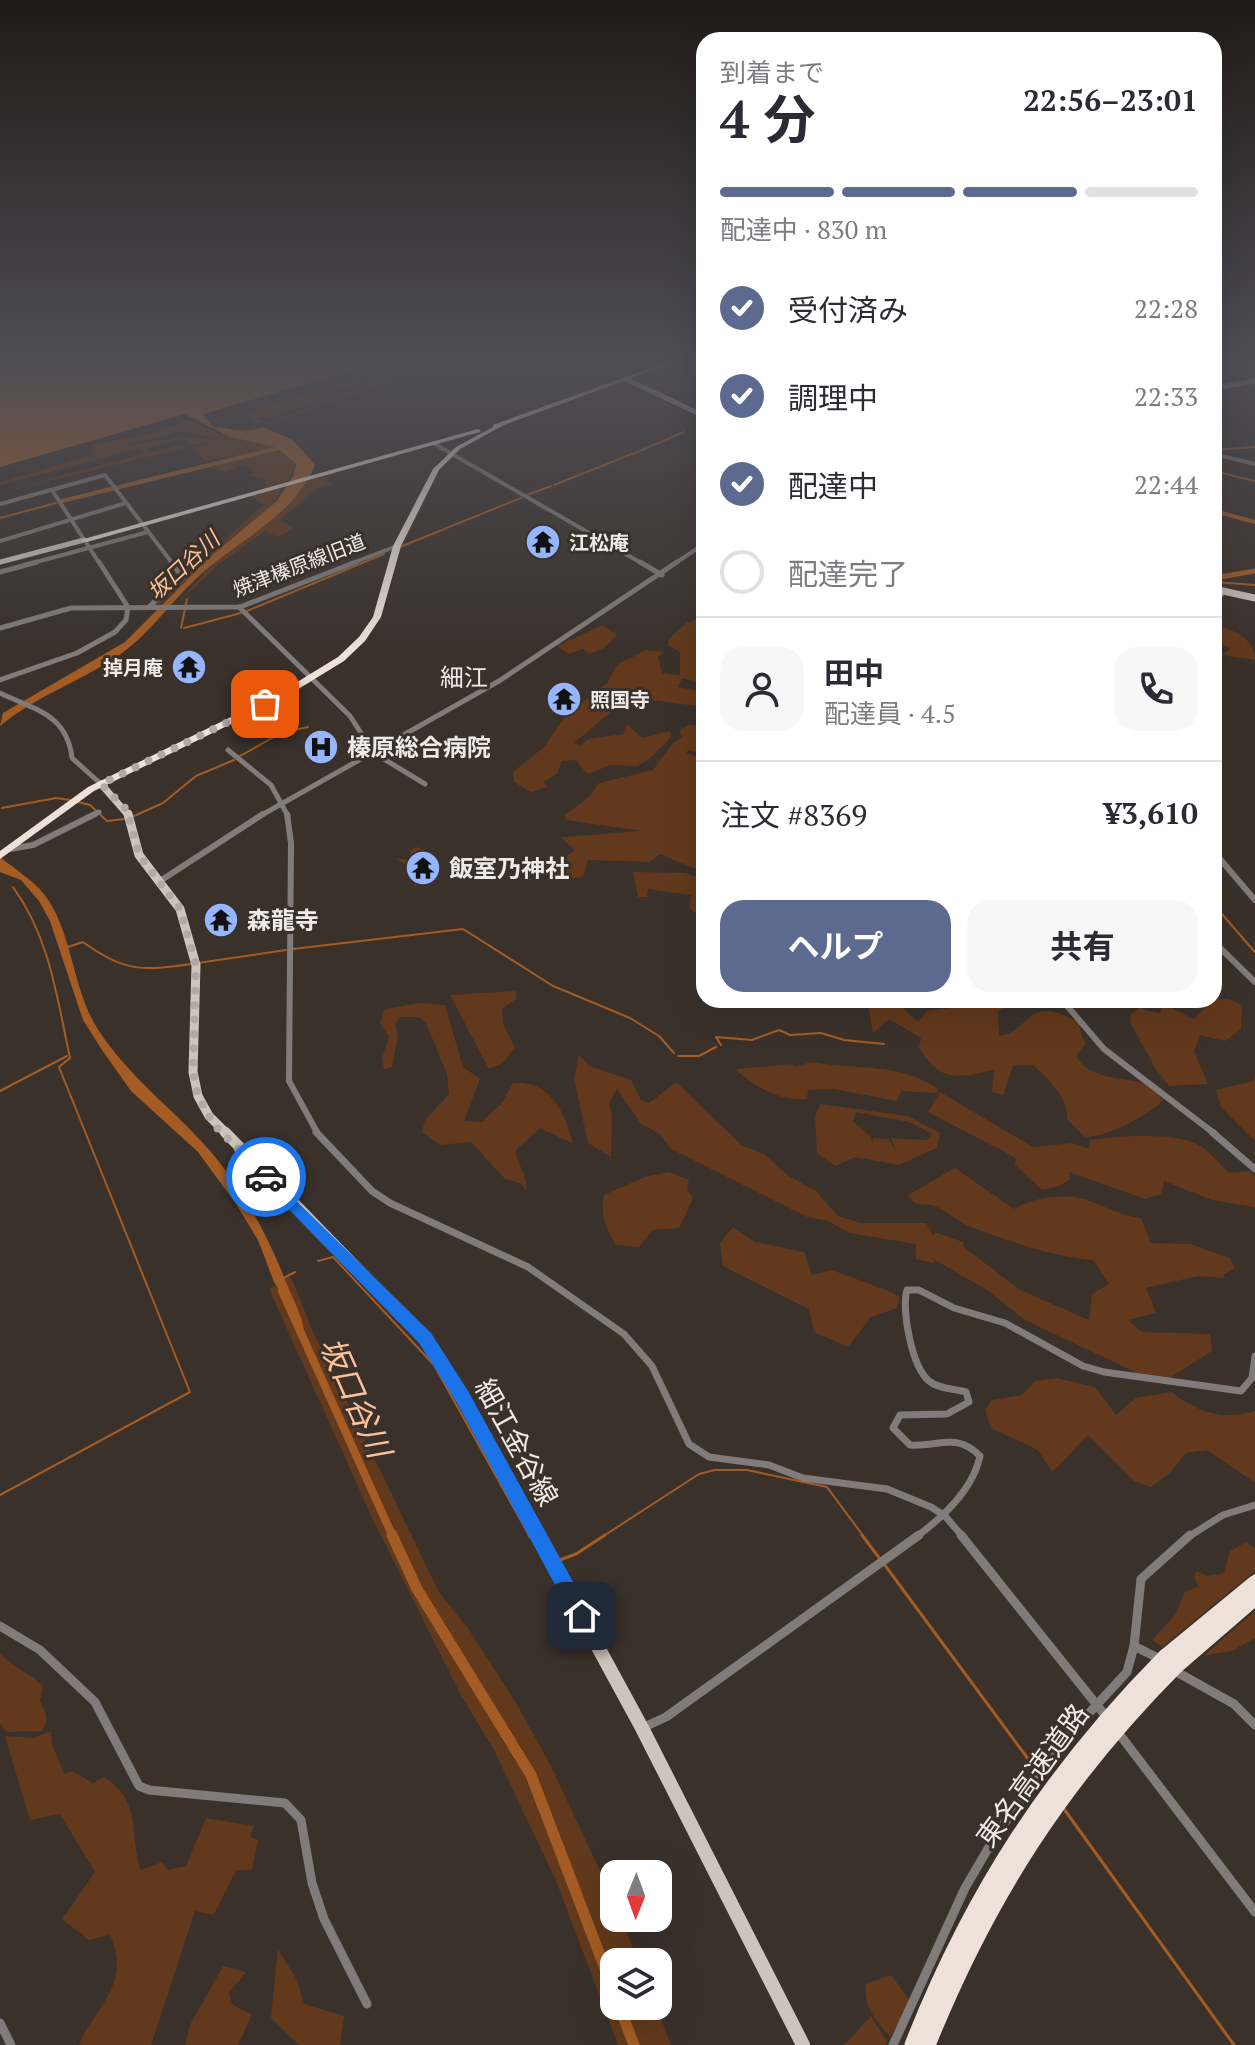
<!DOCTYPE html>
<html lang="ja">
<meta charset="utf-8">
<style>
:root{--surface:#fff;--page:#f7f7f7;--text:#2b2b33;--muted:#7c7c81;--line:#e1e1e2;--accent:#5b6a8e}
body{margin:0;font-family:"PT Serif","Noto Sans JP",serif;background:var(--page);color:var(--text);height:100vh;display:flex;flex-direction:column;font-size:30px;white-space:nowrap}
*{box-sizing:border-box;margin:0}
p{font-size:26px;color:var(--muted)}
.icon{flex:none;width:44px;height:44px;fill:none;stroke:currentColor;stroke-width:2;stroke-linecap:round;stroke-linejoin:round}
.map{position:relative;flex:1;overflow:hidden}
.sheet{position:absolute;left:696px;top:32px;width:526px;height:976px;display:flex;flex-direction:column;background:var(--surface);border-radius:24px;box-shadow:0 8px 32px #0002}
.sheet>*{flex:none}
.needle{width:52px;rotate:181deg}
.controls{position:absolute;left:600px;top:1860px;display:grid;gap:16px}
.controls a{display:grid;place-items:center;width:72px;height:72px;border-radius:16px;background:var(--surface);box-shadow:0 8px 32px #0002;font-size:40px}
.pin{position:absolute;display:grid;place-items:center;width:68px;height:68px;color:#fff;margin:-34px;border-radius:16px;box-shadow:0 4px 12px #0006}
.courier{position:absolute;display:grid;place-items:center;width:80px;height:80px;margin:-40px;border:6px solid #1a73e8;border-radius:50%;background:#fff;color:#222;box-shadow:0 2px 10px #0007}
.headline em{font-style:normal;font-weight:700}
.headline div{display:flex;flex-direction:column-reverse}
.headline{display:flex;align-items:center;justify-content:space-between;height:136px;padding:0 24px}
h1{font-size:52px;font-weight:700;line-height:60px}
.bar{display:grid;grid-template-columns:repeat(4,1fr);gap:12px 8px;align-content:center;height:96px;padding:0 24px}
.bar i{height:10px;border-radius:6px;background:var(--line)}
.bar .on{background:var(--accent)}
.bar p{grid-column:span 4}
.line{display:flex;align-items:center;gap:20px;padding:0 24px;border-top:2px solid var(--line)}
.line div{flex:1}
.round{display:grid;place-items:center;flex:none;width:84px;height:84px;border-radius:24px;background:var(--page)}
ol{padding:0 24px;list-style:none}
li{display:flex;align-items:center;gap:24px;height:88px}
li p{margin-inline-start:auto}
li .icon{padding:8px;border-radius:50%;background:var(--accent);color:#fff;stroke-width:4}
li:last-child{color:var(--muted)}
li i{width:44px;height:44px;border:4px solid var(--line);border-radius:50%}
.action{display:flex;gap:16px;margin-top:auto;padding:16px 24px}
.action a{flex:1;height:92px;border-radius:24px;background:var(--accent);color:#fff;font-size:32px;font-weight:700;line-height:92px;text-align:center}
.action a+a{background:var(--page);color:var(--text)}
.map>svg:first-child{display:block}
.green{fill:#62391c;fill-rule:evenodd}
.water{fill:#a45c24}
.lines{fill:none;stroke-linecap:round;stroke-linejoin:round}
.stream-far1{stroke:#a45c24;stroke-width:2}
.stream{stroke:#a45c24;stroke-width:3}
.river-far3{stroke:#a45c24;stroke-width:4}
.river-far2{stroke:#a45c24;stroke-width:5}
.river-far1{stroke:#a45c24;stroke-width:8}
.river{stroke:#a45c24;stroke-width:11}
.minor-far4{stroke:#817c79;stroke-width:4}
.minor-far3{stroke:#817c79;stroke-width:5}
.minor-far2{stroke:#817c79;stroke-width:6}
.minor-far1{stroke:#817c79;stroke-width:7}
.minor{stroke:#817c79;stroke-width:9}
.major-far4{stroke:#cec4be;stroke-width:5}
.major-far3{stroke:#cec4be;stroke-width:7}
.major-far2{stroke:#cec4be;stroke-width:9}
.major-far1{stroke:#cec4be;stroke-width:11}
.major{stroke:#cec4be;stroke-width:14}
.highway{fill:#ede1d9;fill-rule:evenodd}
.highway-bridge{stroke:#ede1d9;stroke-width:17}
.route{fill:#1a73e8}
.done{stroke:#b0a9a5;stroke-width:8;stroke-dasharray:0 14.4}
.labels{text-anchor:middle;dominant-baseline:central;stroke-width:6;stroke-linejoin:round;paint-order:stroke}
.far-poi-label{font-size:20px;font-weight:bold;fill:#f0eae6;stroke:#3a312b;text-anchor:start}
.far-street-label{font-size:20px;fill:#f0eae6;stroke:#3a312b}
.far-water-label{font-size:22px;font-style:italic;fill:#fdc199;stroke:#3a312b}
.far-quarter-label{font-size:24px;fill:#f0eae6;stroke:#3a312b}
.poi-label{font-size:24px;font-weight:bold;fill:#f0eae6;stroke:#3a312b;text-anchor:start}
.near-street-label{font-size:28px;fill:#f0eae6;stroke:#3a312b}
.near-water-label{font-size:32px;font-style:italic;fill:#fdc199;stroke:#3a312b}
</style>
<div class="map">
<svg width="1255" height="2045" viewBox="0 0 1255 2045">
<rect width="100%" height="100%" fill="#3a312b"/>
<g class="green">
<polygon points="407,364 420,364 391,373 397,377 441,364 267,424 263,424 377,382 371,379 315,396 324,398 271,418 261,418 260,414 259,418 263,422 259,424 247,415 251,411"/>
<path d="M188,420C204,427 219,434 236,439C258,445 285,441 296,467L272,505L158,606H153L263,505L250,496L265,486V478L248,476L254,472L246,464L224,472L210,467L237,460L244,463L234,455L204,461L194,448L208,443L190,445L183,439L145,448L153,452L183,444L185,448L0,493L142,454L139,449L0,485V482C69,463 150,431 221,439L179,431L93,455L91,448L96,444L147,435Z"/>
<polygon points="334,473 326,481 333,484 318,488 280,520 294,528 278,537 265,531 219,564 176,605 215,561 270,522 309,480"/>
<polygon points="700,606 704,609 704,685 683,678 677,687 704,692 704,707 652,700 637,690 574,743 581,745 589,739 623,734 627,724 642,738 670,731 671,737 648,760 637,766 611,765 587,774 576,760 562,761 557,774 543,782 547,787 531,792 514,782 513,772 544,747 566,715 608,682 617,665 646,650 664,652 658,657 662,673 680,675 680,652 669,646 668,640 686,623 700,618 695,611"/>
<polygon points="603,625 617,635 604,648 590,654 583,649 568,654 557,646"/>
<path d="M1220,627C1238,630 1255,642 1255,660L1221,655L1231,649L1214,641V629Z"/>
<polygon points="688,725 697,726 704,733 704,754 689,750 686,753 704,759 704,919 689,908 691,895 648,889 647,897 638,897 633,872 687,873 694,877 700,871 660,854 650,862 588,860 583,877 551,882 547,876 561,871 556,864 575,850 561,837 642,831 566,820 564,816 590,796 599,783 653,770 673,743 682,737 680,730"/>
<polygon points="418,847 434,856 440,866 415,887 407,866 396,858 411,861 410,850"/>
<polygon points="516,991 516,999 502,1009 503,1024 515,1047 503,1063 489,1069 450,995"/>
<polygon points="1214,999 1229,999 1242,1005 1241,1029 1225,1041 1200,1035 1194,1051 1208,1084 1169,1086 1155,1068 1130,1022 1131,1014 1138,1009 1136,1002 1145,1010 1160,1013 1165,1000 1175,1000 1173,1009 1194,1019"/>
<path d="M858,1000H909L904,1009L918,1022L927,1011L951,1008L931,1000H1022L998,1011L999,1036C1028,1033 1027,997 1068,1017C1072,1019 1077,1020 1079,1025C1081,1032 1081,1036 1086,1043L1076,1056C1088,1078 1117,1077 1138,1082C1147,1084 1157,1094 1164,1100C1145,1117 1110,1136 1085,1137L1067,1119C1068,1095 1048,1081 1034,1065L1013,1066L1003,1095L992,1092L994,1070C958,1078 939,1083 919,1047L921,1038L889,1019L873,1033L869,1009Z"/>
<path d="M419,1003L445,1005L463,1067L480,1079L464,1121L482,1122L502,1103L513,1083C551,1080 565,1113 573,1144L540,1128L516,1150C516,1165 528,1173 526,1190L520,1183L505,1179L471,1142L440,1145L422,1132L425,1120L449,1094L447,1074L426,1023L419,1017H401L395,1024L398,1035L392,1067L384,1069L382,1058L389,1037L380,1023L384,1009Z"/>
<path d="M579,1055L589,1066L631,1080L641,1100L649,1103L676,1082L741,1145L764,1154L787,1175L816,1191L838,1216L861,1223H926L934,1236L935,1232L963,1242L964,1247L1020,1290L1089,1320L1092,1294L1109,1284L1093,1260C1050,1256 1008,1241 966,1225C955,1220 945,1209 934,1206C922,1202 916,1209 908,1195L955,1168L1014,1209C1034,1197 1064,1193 1087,1200C1108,1207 1118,1215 1141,1218L1151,1243L1190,1244L1230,1258L1235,1269L1224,1274V1278L1198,1276L1146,1288L1156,1313L1128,1320L1142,1332L1210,1334L1212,1351L1168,1379L1137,1373L1025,1320L987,1290L935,1260L934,1263L916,1259V1244L849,1233L828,1221L807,1217L671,1149L660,1134L641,1124L617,1089L609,1102L612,1116L611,1157L588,1143L574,1078Z"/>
<path d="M811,1062C853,1070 901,1062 938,1089L937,1093L901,1091L897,1101L834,1089L808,1090L807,1099C780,1101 755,1088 735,1069L792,1064L794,1067Z"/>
<polygon points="1255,1074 1255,1141 1221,1107 1216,1090 1254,1081"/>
<path d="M940,1092L1033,1147L1072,1143L1089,1149L1090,1140C1117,1136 1179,1131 1202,1147C1212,1154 1220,1165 1229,1173L1250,1171L1255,1177V1207L1212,1200L1164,1181L1161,1194L1145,1199L1069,1172L1070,1179L1060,1186L1042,1190L1015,1165L1016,1158L928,1112Z"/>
<path d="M820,1104L908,1116L940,1133L937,1148L899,1165L855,1157L835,1166L817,1153L815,1117ZM856,1112L909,1122L932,1134L927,1140L891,1138L896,1151L889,1139L873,1138L872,1144L871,1137L853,1121Z"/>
<path d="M668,1172L689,1180L687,1190L693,1198L679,1228L652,1230L639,1247L616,1245C606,1228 600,1215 604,1195L645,1177Z"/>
<polygon points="733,1227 755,1242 804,1252 812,1275 832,1270 891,1292 899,1297 897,1308 871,1317 848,1347 814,1332 809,1309 723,1266 720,1243"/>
<polygon points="288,1277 292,1279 313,1332 439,1592 470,1631 516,1703 550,1764 614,1901 614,1918 621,1918 639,1962 614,1962 614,2006 656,2006 671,2045 618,2045 557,1883 494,1750 462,1697 374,1522 269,1289"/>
<path d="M1057,1378L1095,1387L1116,1415L1136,1398L1171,1392C1198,1412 1222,1421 1255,1411V1483L1207,1450L1186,1453L1170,1473L1151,1487L1134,1481L1088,1435L1052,1472L1038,1450L991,1428L985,1410L992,1400L1022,1395L1035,1381Z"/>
<polygon points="1246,1542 1255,1548 1255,1571 1162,1647 1152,1640 1176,1614 1184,1593 1198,1586 1194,1577 1197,1571 1208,1576 1224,1573 1230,1551"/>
<polygon points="1255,1611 1255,1638 1232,1651 1203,1656"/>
<path d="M0,1653C12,1668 29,1672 43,1686L40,1701C46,1712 50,1720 42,1731L6,1732L0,1723Z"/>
<path d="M51,1731L52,1744L64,1774L72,1771L93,1783L104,1777C144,1804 128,1832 141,1870L162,1862L168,1870L186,1866L206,1818L254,1826L250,1837L258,1840L252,1869L236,1871L214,1915L195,1911L151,2045H79C96,2005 132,1984 110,1935L89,1940L62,1919L95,1872L60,1814L30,1820L5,1736L34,1738Z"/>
<polygon points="278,1949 297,1980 304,2004 344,2016 340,2045 299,2045 271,2018"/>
<polygon points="223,1966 246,1972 229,1993 232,2004 252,2015 238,2045 185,2045 190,2025"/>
<path d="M891,1975L911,2002L890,2037C877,2022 862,2005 866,1984Z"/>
<polygon points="871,2016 887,2042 885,2045 844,2045"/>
</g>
<g class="water">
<path d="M0,364H375L203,414L213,427C231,428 244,434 262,427L293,440L315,465C293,518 237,540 198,577C169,603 149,636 115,658C78,682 35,697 0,726L3,713L125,642L209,558L277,501L293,476L296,464L276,447L230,437L185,414L0,467Z"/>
<path d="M0,857C16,870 38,883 49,901C74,941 73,992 99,1031C127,1074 168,1105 202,1142C240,1183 266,1231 286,1282C297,1309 306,1321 306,1351L293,1311L274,1282L258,1240L236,1204L198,1152L131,1091L102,1050L83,1020L50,921L39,901L21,880L0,872Z"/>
</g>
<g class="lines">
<g class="stream-far1">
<polyline points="494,372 519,364"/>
<polyline points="649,447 684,432"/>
<polyline points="1214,450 1255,447"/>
<polyline points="1214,471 1255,481"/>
<polyline points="554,485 647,448"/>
<polyline points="527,495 551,486"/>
<polyline points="0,518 56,503"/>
<polyline points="400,547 521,498"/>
<polyline points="1214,582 1255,585"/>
<polyline points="247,611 384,554"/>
<polyline points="181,628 187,599"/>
<polyline points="184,628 241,613"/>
<polyline points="240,756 281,733 308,727"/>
<polyline points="78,802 90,805 107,821 124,819"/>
<polyline points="2,808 56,798 70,800"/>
<polyline points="134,816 163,803 196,776 234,760"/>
<polyline points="1214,905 1255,952"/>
<path d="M68,947L83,942C124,972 142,971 191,964"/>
<polyline points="293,949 463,929 553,986 630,1018 659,1036 674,1053"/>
<polyline points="198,963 286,950"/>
<polyline points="721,1045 716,1037 752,1040 779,1030 790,1035 821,1033 844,1040 884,1044"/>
<polyline points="678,1056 699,1056 716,1047"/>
<polyline points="0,1091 67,1056"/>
<polyline points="318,1261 333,1257 434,1365 530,1537"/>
<polyline points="282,1279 295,1272"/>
<path d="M0,1495L190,1392L59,1067L70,1058C57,998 50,938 13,887"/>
<polyline points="602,1537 699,1474 715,1470 747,1470 827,1487 864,1537"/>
</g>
<g class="stream">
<polyline points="529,1535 531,1538"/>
<polyline points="862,1535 880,1559"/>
<polyline points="557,1561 576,1554 605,1535"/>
<polyline points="884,1564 1037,1771"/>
<polyline points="1064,1809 1234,2045"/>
</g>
<g class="river-far3">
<polyline points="62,501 279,448 283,442"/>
<polyline points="1214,511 1255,522"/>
</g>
<polyline class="river-far2" points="1214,578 1255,571"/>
<polyline class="river-far1" points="282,1291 393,1537"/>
<g class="river">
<polyline points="392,1535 417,1589 531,1775 614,1992"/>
<polyline points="619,2006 634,2045"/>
</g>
<g class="minor-far4">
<polyline points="433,443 643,564"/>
<polyline points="1214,454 1255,464"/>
<polyline points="52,490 100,564"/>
<polyline points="0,504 105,475 173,564"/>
<polyline points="0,541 126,503"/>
<polyline points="29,564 148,532"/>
<polyline points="350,564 397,546"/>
<polyline points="674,564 704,544"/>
</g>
<g class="minor-far3">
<polyline points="99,562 128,607"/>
<polyline points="640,562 662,575"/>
<polyline points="0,572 37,562"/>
<polyline points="1214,604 1224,591"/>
<polyline points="149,607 181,575 171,562"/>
<polyline points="239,607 350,716 374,753 425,784"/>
<polyline points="0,628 71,608 240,607 356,562"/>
<polyline points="0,680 77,653 115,632 126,620 128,607"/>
<path d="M0,693C35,710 67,714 72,758L101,784"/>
<polyline points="228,750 271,785 288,816"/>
<polyline points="91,816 99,812"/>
<polyline points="260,816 499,681 677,562"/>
</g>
<g class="minor-far2">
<polyline points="287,814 291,843 289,1081 318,1134"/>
<polyline points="10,849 33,845 95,814"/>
<polyline points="1214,852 1255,900"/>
<polyline points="160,881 263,814"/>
<polyline points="1214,942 1255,982"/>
<polyline points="1062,1000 1104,1049 1215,1134"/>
</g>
<g class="minor-far1">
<polyline points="316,1132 372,1191 390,1203 528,1267 624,1334 652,1366 689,1444 709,1457 769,1465 803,1478 887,1489 931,1507 945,1516 963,1537"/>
<polyline points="1212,1132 1255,1169"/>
<path d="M916,1537C942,1518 973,1490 980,1456C957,1432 939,1447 910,1445L893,1428L900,1415L947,1414L969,1402L966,1392C955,1389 939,1389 929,1381C912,1367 901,1310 907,1290H919L954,1308L1005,1323L1083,1366L1104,1372L1241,1391L1252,1378L1255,1356"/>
<polyline points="1188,1537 1223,1515 1255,1505"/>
</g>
<g class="minor">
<polyline points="961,1535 1108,1719"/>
<polyline points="0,1626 40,1650 95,1702 139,1786 149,1790 285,1803 301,1820 312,1883 324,1919 367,2004"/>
<polyline points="1134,1646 1160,1659"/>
<polyline points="1175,1671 1234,1704 1255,1725"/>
<polyline points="642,1728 666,1717 919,1535"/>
<polyline points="1117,1731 1255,1912"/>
<polyline points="0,2023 11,2045"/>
<polyline points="893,2045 965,1888 996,1835 1066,1738 1127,1672 1134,1646 1141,1579 1190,1535"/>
</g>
<g class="major-far4">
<polyline points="626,379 704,416"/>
<polyline points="1214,388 1255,381"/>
<polyline points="0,562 84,540"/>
</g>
<g class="major-far3">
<polyline points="1214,589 1255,598"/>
<polyline points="101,784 129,816"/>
</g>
<polyline class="major-far2" points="128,814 139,855 180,909 196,965 193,1072 198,1096 209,1116 227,1134"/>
<polyline class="major-far1" points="225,1132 425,1338 443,1363 538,1537"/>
<polyline class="major" points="537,1535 642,1728 803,2045"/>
<g class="highway">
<polygon points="661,364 670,364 504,425 460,449 439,470 401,546 381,617 365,641 344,661 282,699 94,791 0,859 0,851 88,787 276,695 338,657 359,637 373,617 393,546 433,469 456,447 493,427 493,425"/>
<polygon points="478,429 481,431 480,432 87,542 80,540"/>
<polygon points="1255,1574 1255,1608 1181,1672 1175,1674 1169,1672 1168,1664 1160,1663 1158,1657 1160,1651 1250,1577"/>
</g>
<g class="highway-bridge">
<path d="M913,2045C973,1893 1051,1773 1166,1657"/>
<path d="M927,2045C987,1896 1062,1780 1175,1666"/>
</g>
</g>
<linearGradient id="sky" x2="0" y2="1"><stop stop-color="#201b18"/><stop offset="0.56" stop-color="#4f4e55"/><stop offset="1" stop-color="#4f4e55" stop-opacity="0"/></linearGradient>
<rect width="1255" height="650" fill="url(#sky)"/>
<polygon class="route" points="266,1171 431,1333 468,1391 588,1609 588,1622 575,1622 457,1403 419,1343 261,1181 261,1173"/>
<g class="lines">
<polyline class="done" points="265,704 101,784 127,810 139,855 180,909 196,965 193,1072 198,1096 215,1126 266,1177"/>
</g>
<defs>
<g id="temple-disc" transform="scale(1.8)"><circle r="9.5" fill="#95b6fd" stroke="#3a312b"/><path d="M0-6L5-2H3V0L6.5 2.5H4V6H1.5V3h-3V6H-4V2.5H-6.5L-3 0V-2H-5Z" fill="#111"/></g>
<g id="hospital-disc" transform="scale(1.8)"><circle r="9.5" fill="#95b6fd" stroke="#3a312b"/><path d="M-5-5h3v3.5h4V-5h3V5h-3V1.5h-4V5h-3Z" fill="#111"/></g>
</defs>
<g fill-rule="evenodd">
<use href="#temple-disc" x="543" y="542"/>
<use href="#temple-disc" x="189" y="667"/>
<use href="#temple-disc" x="564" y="699"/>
<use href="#hospital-disc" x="321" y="747"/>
<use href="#temple-disc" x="423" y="868"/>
<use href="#temple-disc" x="221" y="920"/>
</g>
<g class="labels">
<g class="far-poi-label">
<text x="569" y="542">江松庵</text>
<text x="163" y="667" text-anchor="end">掉月庵</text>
<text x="590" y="699">照国寺</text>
</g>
<g class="far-street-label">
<text transform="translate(299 565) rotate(-21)">焼津榛原線旧道</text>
</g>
<g class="far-water-label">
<text transform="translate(183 565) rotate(-43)">坂口谷川</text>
</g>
<g class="far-quarter-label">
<text x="464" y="677">細江</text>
</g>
<g class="poi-label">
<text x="347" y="747">榛原総合病院</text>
<text x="449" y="868">飯室乃神社</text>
<text x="247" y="920">森龍寺</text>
</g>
<g class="near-street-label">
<text transform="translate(517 1442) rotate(61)">細江金谷線</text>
<text transform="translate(1032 1775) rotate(-54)">東名高速道路</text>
</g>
<g class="near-water-label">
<text transform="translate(356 1397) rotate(66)">坂口谷川</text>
</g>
</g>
</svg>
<div class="controls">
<a><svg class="needle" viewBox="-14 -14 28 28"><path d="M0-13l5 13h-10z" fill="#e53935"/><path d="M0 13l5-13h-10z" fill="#7c7c81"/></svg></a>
<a><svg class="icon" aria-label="layers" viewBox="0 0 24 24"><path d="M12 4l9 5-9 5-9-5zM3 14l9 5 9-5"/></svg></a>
</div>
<div class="pin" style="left:265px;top:704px;background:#ea580c"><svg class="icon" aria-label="bag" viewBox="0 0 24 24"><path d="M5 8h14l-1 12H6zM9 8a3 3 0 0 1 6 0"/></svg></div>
<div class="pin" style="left:582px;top:1616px;background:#1f2937"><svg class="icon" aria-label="home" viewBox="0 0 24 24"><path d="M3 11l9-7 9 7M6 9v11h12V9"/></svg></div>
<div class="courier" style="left:266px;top:1177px"><svg class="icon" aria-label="car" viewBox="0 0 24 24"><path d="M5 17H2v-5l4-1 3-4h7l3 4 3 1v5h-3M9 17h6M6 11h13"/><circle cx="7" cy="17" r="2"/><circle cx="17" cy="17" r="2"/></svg></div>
<section class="sheet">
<div class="headline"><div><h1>4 分</h1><p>到着まで</p></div><em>22:56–23:01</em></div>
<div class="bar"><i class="on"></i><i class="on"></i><i class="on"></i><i></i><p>配達中 · 830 m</p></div>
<ol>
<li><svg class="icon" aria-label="check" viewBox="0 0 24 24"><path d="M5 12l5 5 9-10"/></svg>受付済み<p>22:28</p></li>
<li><svg class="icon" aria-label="check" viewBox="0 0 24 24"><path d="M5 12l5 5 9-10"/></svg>調理中<p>22:33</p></li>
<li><svg class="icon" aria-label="check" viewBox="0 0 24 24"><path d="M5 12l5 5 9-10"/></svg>配達中<p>22:44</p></li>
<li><i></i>配達完了</li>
</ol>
<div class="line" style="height:144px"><a class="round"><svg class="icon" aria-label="person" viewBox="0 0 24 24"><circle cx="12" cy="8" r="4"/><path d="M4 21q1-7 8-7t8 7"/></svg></a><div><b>田中</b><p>配達員 · 4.5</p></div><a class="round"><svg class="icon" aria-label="phone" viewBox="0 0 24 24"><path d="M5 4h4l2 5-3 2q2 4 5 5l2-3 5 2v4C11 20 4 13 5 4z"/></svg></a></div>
<div class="line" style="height:104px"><div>注文 #8369</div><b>¥3,610</b></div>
<div class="action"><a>ヘルプ</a><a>共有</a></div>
</section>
</div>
